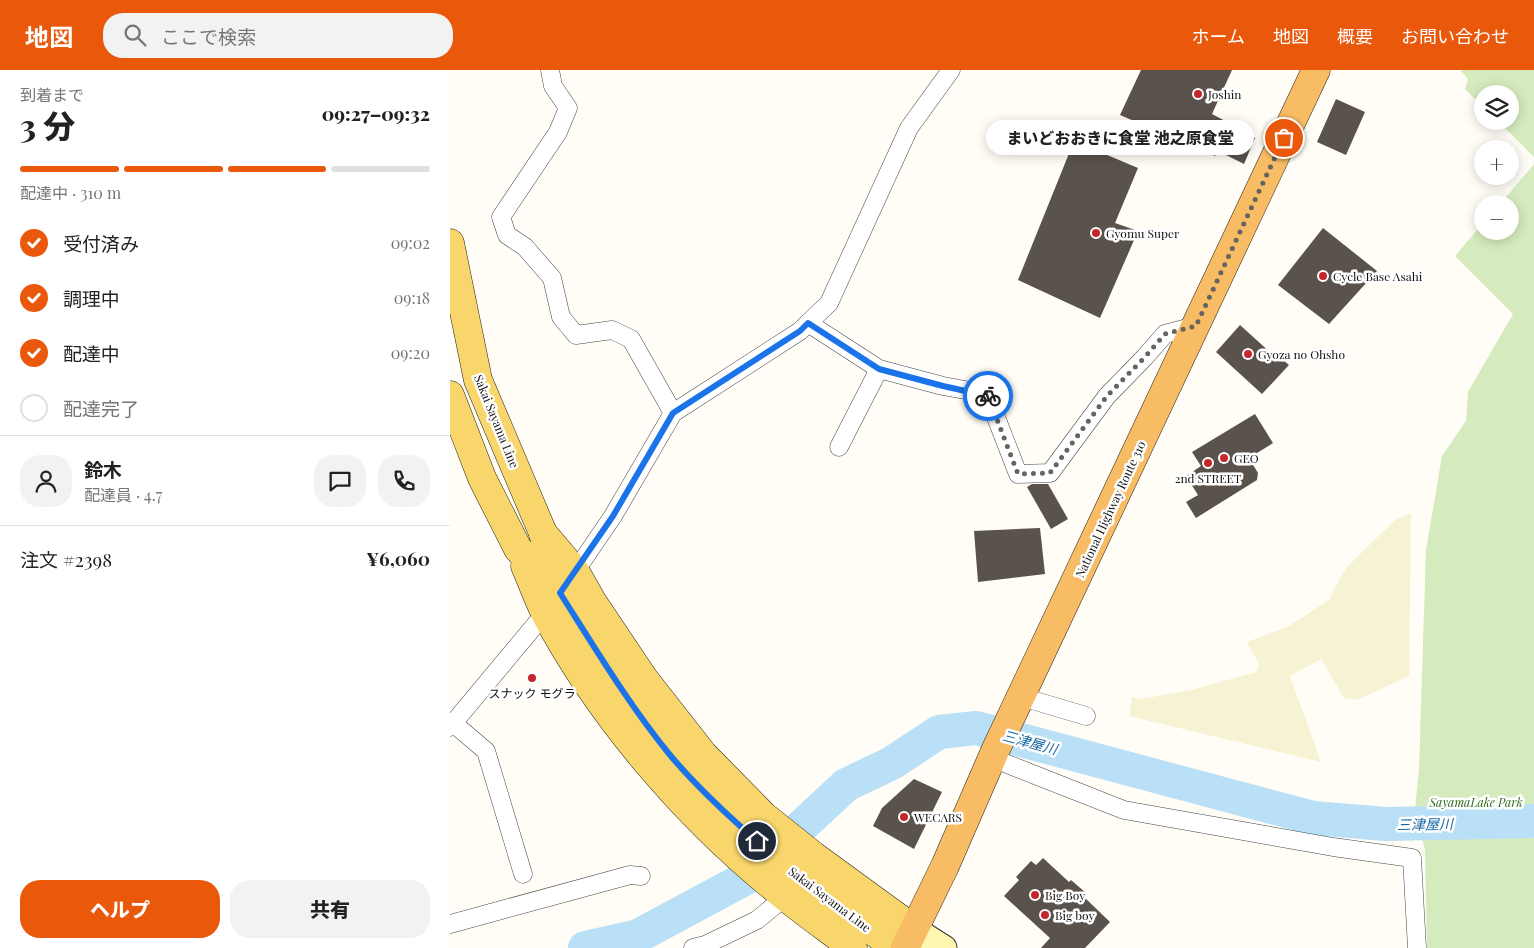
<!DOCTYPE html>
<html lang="ja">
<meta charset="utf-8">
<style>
:root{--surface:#fff;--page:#f2f2f2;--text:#222;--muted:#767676;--line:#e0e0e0;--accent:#ea580c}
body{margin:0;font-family:"Playfair Display","Noto Sans JP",serif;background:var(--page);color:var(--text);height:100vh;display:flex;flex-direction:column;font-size:19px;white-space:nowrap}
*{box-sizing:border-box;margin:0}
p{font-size:16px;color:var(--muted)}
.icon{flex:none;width:28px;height:28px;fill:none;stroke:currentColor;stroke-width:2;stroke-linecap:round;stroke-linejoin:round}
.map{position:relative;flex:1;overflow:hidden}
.drawer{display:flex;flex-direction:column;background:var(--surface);width:450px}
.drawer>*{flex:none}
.tools{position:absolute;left:1024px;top:15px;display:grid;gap:10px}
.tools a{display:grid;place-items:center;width:45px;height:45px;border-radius:50%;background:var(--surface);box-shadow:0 2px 12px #0003;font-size:25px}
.pin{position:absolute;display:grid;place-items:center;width:42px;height:42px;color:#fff;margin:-21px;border:2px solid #fff;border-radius:50%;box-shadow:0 1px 5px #0007}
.courier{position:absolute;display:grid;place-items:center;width:50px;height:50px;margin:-25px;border:4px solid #1a73e8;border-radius:50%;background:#fff;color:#222;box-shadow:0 1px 6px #0007}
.bubble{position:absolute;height:35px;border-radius:18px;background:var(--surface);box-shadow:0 2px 12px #0003;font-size:16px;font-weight:800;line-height:35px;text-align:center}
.summary em{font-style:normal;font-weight:800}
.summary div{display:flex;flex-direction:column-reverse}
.summary{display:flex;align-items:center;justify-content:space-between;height:85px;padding:0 20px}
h1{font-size:32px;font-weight:800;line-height:38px}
.bar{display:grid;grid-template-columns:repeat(4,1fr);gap:8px 5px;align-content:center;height:60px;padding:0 20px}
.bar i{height:6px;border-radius:4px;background:var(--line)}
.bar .selected{background:var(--accent)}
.bar p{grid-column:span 4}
.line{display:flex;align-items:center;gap:12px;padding:0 20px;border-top:1px solid var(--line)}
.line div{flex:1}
.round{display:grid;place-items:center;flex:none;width:52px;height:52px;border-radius:20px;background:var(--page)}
ol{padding:0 20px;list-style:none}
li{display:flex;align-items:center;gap:15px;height:55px}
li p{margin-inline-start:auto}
li .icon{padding:5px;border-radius:50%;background:var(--accent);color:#fff;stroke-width:4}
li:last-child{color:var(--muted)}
li i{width:28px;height:28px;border:2px solid var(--line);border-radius:50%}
.primary-button{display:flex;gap:10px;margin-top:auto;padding:10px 20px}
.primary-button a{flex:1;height:58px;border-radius:20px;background:var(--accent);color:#fff;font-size:20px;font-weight:800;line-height:58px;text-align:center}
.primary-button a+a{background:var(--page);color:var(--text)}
header{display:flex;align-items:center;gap:30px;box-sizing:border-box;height:70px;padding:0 25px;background:var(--accent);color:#fff}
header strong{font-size:24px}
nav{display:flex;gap:28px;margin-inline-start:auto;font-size:18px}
.search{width:350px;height:45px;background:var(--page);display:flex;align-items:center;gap:12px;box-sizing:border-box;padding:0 18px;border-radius:20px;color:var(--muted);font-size:19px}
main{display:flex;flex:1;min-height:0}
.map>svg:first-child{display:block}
.farmland{fill:#f6f3d4}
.green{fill:#d5ebbd}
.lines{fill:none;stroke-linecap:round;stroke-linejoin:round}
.river{stroke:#b9e0f7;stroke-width:34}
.building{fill:#5a524d}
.minor-casing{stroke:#444;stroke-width:19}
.secondary-casing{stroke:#333;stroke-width:27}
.primary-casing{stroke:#222;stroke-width:29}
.trunk-casing{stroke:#222;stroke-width:29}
.minor{stroke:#fff;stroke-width:18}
.secondary{stroke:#fff6b0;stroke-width:25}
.primary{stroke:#f9d66b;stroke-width:28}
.trunk{stroke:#f7bc64;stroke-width:28}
.done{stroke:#646461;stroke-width:5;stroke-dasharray:0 9}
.route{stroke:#1a73e8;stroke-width:6}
.poi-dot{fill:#c4262e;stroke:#fff;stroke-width:2}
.labels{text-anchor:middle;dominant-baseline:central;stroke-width:5;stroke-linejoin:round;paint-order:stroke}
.poi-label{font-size:12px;fill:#111;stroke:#fff;text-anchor:start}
.street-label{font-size:12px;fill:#111;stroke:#fff}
.park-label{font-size:12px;font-style:italic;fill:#2f6b1f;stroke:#fff}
.water-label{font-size:14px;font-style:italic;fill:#1768a6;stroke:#fff}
</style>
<header>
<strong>地図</strong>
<div class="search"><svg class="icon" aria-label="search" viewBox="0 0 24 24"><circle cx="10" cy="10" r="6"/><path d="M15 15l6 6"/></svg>ここで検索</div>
<nav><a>ホーム</a><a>地図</a><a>概要</a><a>お問い合わせ</a></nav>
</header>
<main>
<section class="drawer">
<div class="summary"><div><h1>3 分</h1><p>到着まで</p></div><em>09:27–09:32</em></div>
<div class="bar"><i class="selected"></i><i class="selected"></i><i class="selected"></i><i></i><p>配達中 · 310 m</p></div>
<ol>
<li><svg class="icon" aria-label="check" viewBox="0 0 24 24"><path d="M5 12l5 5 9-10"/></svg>受付済み<p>09:02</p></li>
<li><svg class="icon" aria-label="check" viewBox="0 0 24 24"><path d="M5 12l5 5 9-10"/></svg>調理中<p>09:18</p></li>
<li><svg class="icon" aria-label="check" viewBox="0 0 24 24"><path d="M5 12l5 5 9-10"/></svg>配達中<p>09:20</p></li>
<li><i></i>配達完了</li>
</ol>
<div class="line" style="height:90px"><a class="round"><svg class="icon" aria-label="person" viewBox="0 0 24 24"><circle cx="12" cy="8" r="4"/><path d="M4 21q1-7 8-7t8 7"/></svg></a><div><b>鈴木</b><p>配達員 · 4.7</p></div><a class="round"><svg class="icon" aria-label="chat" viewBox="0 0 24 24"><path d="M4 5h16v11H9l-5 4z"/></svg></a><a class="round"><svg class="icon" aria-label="phone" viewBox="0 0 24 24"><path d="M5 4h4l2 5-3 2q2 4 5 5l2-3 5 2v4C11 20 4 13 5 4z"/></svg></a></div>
<div class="line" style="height:65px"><div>注文 #2398</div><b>¥6,060</b></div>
<div class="primary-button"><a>ヘルプ</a><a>共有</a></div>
</section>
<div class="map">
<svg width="1084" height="878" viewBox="0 0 1084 878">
<rect width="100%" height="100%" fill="#fffdf5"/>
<polygon class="farmland" points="961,443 959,606 907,630 894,628 871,589 840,606 871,692 679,646 682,627 692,629 745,619 806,602 809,594 797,572 839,556 880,529 884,519 897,497 945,450"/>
<g class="green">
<polygon points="1010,0 1084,0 1084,87 1048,51 1060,51 1060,24 1032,24 1032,36 1015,19 1018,9"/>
<polygon points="1084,94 1084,878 977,878 975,780 965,739 969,698 976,480 992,386 1016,351 1018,322 1063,244 1005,186 1032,154 1032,161 1060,161 1060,134 1050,134"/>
</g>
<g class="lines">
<polyline class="river" points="135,878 188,866 296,808 396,715 442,693 489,662 526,658 863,748 936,754 1084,751"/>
</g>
<g class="building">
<polygon points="691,0 782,0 762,44 781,54 780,56 805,68 794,94 768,81 765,86 670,45"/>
<polygon points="886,29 915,42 896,85 867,72"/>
<polygon points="624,71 688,98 665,153 688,161 650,248 568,210"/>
<polygon points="873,158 927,201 879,254 828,215"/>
<polygon points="790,255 823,285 825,283 839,295 812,324 766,282"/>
<polygon points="805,344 823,373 799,388 808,403 807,410 746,448 736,432 748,425 736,406 751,396 742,382"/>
<polygon points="582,414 598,414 618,449 601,459 577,417"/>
<polygon points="590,458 595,504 528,512 524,461"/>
<polygon points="464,709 492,722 464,779 423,756 432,738"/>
<polygon points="593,788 619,812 621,810 636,823 633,826 660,852 635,878 591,878 600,868 554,826 569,810 566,807 581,791 586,795"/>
</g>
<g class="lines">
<g class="minor-casing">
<g id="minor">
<polyline points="100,0 103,16 118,38 108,62 51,147 57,165 75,177 102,208 111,247 126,265 162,260 181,269 223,343"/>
<polyline points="358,253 429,299 493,316 537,324 568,404 600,403 657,326 695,287 715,264 745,256"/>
<polyline points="389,377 429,299"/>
<polyline points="120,509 163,446 223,343 350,261 379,233 459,58 501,0"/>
<polyline points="572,627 636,646"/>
<polyline points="3,653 36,681 73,804"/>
<polyline points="0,657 101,536"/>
<polyline points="542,688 674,740 883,777 962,788 967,878"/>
<polyline points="0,854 180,805 191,806"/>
<polyline points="243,878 255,875 307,850 335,827"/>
</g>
</g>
<g class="secondary-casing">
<polyline id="secondary" points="464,859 494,878"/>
</g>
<g class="primary-casing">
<g id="primary">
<polyline points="0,173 28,310 93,463 98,481"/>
<polyline points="0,325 32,408 68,479 110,523 178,627 220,684 255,724 332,793 445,878"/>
<polyline points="93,463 125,501 142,531 195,610 253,684 314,746 364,786 464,859"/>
<path d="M75,496C82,512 88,529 96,545C151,648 237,748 328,821C352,841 378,859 403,878"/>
</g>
</g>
<g class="trunk-casing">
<polyline id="trunk" points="455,878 495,796 545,681 866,0"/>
</g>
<use href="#minor" class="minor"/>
<use href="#secondary" class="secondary"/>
<use href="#primary" class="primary"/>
<use href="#trunk" class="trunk"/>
</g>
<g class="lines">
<polyline class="done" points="538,326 568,404 600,403 657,326 695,287 715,264 746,256 834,68"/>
<path class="route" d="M307,771C276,744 246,716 220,685C179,635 145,578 110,523L163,446L223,343L350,261L358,253L429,299L493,316L538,326"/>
</g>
<g class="poi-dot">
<circle cx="748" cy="24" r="5"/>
<circle cx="646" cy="163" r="5"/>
<circle cx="873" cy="206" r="5"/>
<circle cx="798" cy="284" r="5"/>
<circle cx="774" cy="388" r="5"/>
<circle cx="758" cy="393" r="5"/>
<circle cx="82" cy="608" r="5"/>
<circle cx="454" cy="747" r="5"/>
<circle cx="585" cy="825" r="5"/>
<circle cx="595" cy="845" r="5"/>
</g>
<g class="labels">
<g class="poi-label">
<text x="758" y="24">Joshin</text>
<text x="656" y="163">Gyomu Super</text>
<text x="883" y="206">Cycle Base Asahi</text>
<text x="808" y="284">Gyoza no Ohsho</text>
<text x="784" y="388">GEO</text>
<text x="758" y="408" text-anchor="middle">2nd STREET</text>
<text x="82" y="623" text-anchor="middle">スナック モグラ</text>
<text x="464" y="747">WECARS</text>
<text x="595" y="825">Big Boy</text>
<text x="605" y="845">Big boy</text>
</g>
<g class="street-label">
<text transform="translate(47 351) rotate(68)">Sakai Sayama Line</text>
<text transform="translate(660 439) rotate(-65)">National Highway Route 310</text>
<text transform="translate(380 829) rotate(37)">Sakai Sayama Line</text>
</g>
<g class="park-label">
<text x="1026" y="732">SayamaLake Park</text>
</g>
<g class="water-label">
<text transform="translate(580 672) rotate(15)">三津屋川</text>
<text transform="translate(975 754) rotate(-1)">三津屋川</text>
</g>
</g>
</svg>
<div class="tools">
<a><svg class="icon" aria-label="layers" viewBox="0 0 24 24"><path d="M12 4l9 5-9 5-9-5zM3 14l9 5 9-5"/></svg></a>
<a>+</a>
<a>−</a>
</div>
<div class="pin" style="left:834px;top:68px;background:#ea580c"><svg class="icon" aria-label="bag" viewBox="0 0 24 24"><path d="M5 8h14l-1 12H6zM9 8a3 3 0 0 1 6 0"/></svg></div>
<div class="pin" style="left:307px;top:771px;background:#1f2937"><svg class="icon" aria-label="home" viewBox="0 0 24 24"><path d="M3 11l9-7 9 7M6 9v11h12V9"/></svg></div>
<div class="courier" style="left:538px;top:326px"><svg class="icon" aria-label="bike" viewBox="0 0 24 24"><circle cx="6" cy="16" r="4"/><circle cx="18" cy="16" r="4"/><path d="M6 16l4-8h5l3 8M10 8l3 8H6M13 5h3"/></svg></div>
<div class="bubble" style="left:536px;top:50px;width:268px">まいどおおきに食堂 池之原食堂</div>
</div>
</main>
